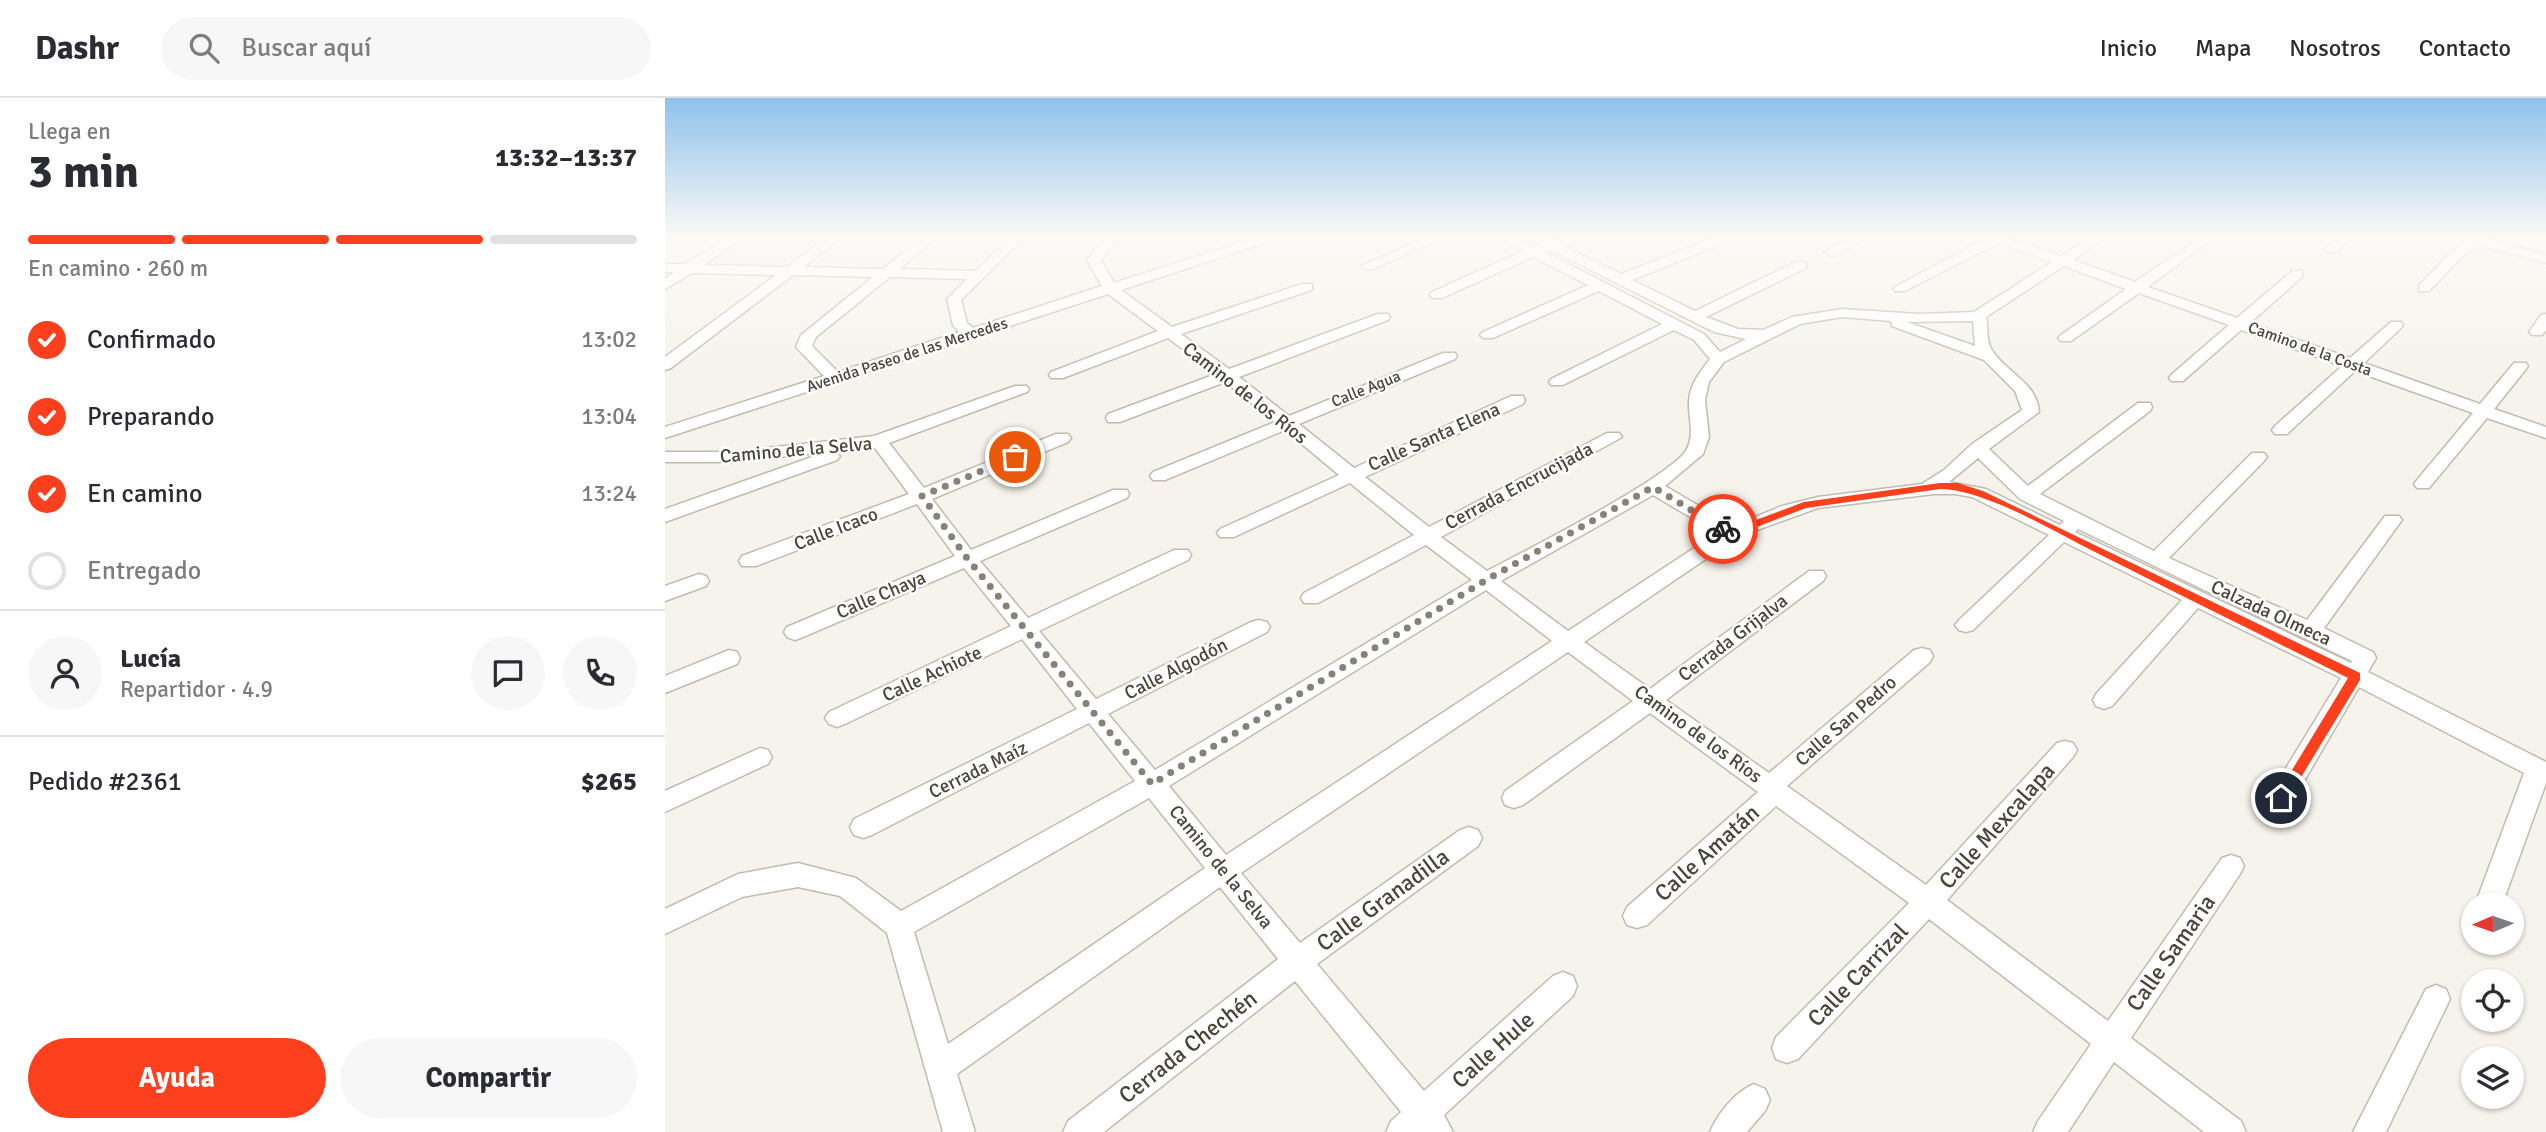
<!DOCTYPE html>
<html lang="es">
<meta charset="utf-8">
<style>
:root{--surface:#fff;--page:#f7f7f7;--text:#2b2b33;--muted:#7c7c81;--line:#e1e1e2;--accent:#fc3f1d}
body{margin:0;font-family:Signika,sans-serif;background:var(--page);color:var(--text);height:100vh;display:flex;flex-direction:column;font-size:26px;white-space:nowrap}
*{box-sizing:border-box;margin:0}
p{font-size:23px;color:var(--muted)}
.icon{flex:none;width:38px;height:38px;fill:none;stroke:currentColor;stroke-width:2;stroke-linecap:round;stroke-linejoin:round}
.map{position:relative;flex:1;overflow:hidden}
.side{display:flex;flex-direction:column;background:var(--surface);width:665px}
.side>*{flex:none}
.needle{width:46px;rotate:268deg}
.fabs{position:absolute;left:1796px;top:794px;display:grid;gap:14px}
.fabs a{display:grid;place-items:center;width:63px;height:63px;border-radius:50%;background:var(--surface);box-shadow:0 2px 5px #0004;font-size:35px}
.pin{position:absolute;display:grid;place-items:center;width:60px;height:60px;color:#fff;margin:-30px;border:4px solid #fff;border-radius:50%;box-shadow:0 2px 7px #0007}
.courier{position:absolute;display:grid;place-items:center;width:70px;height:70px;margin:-35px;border:5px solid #fc3f1d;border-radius:50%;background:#fff;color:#222;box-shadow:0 2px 9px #0007}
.headline em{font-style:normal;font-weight:800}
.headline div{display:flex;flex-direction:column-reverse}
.headline{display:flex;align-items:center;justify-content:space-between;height:119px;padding:0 28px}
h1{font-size:46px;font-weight:800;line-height:52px}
.bar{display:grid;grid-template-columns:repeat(4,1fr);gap:10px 7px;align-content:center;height:84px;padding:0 28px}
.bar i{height:9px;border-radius:5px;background:var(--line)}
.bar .selected{background:var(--accent)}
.bar p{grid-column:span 4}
.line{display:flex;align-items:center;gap:18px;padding:0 28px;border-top:2px solid var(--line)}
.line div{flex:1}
.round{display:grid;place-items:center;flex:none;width:74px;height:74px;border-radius:37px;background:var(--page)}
ol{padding:0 28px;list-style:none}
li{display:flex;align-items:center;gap:21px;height:77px}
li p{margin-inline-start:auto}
li .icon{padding:7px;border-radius:50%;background:var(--accent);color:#fff;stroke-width:4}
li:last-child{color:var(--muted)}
li i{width:38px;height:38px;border:4px solid var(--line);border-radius:50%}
.cta{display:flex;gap:14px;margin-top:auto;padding:14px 28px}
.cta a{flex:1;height:80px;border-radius:42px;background:var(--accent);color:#fff;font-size:28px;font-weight:800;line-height:80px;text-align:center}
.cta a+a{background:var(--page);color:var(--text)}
header{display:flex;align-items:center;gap:42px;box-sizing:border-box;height:98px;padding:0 35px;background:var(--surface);border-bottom:2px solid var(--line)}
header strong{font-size:33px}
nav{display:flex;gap:38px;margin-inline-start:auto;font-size:24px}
.search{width:490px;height:63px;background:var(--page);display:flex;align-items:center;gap:18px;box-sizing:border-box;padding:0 24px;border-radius:38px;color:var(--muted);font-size:26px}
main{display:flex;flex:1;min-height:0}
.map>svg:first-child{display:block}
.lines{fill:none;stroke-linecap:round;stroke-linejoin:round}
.minor-casing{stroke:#c2bbae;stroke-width:3}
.minor{fill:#fff;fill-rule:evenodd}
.route{fill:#fc3f1d}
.done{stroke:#878178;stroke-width:7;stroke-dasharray:0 12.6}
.labels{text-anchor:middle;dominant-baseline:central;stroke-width:5;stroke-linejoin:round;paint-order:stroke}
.far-street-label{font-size:16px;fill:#4b4439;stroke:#fff}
.street-label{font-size:19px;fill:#4b4439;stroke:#fff}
.near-street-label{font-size:23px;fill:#4b4439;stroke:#fff}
</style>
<header>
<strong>Dashr</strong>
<div class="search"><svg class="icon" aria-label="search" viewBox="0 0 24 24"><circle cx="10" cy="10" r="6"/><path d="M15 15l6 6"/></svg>Buscar aquí</div>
<nav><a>Inicio</a><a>Mapa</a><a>Nosotros</a><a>Contacto</a></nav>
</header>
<main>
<section class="side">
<div class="headline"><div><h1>3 min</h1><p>Llega en</p></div><em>13:32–13:37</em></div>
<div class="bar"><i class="selected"></i><i class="selected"></i><i class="selected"></i><i></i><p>En camino · 260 m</p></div>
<ol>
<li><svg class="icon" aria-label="check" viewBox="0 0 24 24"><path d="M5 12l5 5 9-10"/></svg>Confirmado<p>13:02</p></li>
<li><svg class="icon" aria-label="check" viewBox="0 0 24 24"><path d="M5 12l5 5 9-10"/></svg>Preparando<p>13:04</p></li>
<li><svg class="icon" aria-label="check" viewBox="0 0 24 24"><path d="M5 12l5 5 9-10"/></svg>En camino<p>13:24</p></li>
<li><i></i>Entregado</li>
</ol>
<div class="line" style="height:126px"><a class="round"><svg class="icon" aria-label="person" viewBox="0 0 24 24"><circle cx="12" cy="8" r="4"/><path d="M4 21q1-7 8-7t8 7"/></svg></a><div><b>Lucía</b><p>Repartidor · 4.9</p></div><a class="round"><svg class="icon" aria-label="chat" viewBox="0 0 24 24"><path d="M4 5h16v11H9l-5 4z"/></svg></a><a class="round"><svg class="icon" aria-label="phone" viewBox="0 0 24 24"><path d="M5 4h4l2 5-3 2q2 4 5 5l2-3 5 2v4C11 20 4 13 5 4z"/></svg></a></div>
<div class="line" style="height:91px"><div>Pedido #2361</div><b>$265</b></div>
<div class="cta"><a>Ayuda</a><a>Compartir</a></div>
</section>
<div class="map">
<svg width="1881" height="1034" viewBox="0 0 1881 1034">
<rect width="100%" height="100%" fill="#f6f3ec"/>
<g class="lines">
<g class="minor-casing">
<g id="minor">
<path d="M63,139H78L39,167L122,169L162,139H176L139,169L218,171L258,139H272L235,171L311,173L347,139H360L296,202L302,225L308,230L437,188L422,162L441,139H455L436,162L449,185L592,139H610L609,142L456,192L507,229L637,186H647V192L516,236L564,271L713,216H723L725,219L723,222L574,279L624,318L778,255H790L792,258L790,261L634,326L689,370L846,298H858L860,302L858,306L700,379L764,429L942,335H954L957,339L776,439L822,473C858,454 1008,378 1022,351C1030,335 1023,320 1024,303C1025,286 1035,274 1045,261L1029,242L1009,232L898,287H886L884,284L886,281L997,226L934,193L828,240H818L815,237L818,234L923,187L868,159L777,200H767L765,197L767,194L858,153L834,139H849L869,149L876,147L865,139H880L888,143L900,139H918L917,142L899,148L956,176L1051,139H1068L1067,142L967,182L1030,213L1131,164H1141V170L1041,219L1073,231L1098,232L1127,219L1177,211L1254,216L1309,214L1387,164L1333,145L1240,193H1230L1228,190L1323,139H1340L1396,158L1427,139H1441L1408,162L1470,184L1536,139H1550L1483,189L1572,220L1627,173H1637V179L1585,225L1685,260L1726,224H1736L1738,227L1736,230L1699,265L1815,306L1849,265H1861L1863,268L1861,271L1829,311L1881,329V340L1822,320L1764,390H1752L1749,386L1752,382L1808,315L1690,273L1622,336H1610L1607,332L1610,328L1677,268L1576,232L1518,283H1506L1504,280L1506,277L1564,227L1474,195L1406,243H1396L1393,240L1396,237L1461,191L1399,168L1321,219C1324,230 1320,241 1327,252C1341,275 1372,284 1374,314L1324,351L1363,388L1473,305H1485L1487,309L1485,313L1375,396L1489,453L1587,355H1599L1602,359L1599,363L1504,460L1642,522L1720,418H1734L1737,422L1734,426L1659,530L1708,554L1711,560L1703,574L1881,664V685L1837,807H1810L1859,675L1694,589L1625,707L1616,710L1607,707L1604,700L1607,693L1676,580L1533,510L1447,608L1439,611L1431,608L1428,602L1431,596L1517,502L1399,444L1308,532L1301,534L1294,532L1290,527L1294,522L1384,437L1307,399L1290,396H1269L1153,410L1073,439L919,544L985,591L1144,473H1158L1161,478L1158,483L1001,602L1104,675L1249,552L1257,550L1265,552L1268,558L1265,564L1122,688L1261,787L1392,645L1400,643L1408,645L1412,652L1408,659L1282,802L1443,923L1557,760L1566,757L1575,760L1579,768L1575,776L1466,940L1576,1023L1581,1034H1539L1449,964L1403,1034H1368L1373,1023L1426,946L1264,821L1133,961L1122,965L1111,961L1107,950L1111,939L1244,805L1111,708L982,827L972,830L962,827L958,818L962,809L1093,694L985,615L858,707L849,710L840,707L837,700L840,693L968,603L903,554L576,775L635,845L795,732L804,729L813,732L817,740L813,748L652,866L759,993L888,878L898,874L908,878L912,888L908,898L779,1017L788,1034H721L726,1023L736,1014L630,883L439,1034H398L403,1023L613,861L555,789L292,976L310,1034H278L222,835L175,798L133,789L77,799L0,836V811L73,776L133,765L191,780L236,813L470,683L424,625L207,737L198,740L189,737L185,729L189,721L412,611L357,541L180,626L172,629L164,626L160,620L164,614L346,528L299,470L138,539L130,542L122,539L119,534L122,529L290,458L252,406L91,468H77L74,463L77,458L244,396L210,350L168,353L175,358L172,362L0,424V411L161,354L66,364H0V354H66L209,338L350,288H362L364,291L362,294L224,345L259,390L391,336H403L406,340L403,344L267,401L306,452L448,392H462L464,396L462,400L315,463L363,520L509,452H523L526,457L523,462L374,533L431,601L586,524L594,522L602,524L605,529L602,534L443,616L490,672L807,482L761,447L653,505H639L636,500L639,495L749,437L685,385L569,439H555L552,435L555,431L674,377L620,332L500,382H488L485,378L488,374L610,324L560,284L455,324H443L441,320L443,316L551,276L503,240L398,280H386L384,277L386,274L493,233L443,196L0,340V329L159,278L131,249L136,237L208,179L128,177L6,270L0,272V259L111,177L27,175L0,191V181L9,174H0V166H21ZM886,152L1049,234L1081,241L1055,254L1039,236L880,154ZM225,179L302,181L282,201L288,227L294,234L173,274L147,248L151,239ZM1177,219L1226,223L1227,228L1319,262L1350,293L1357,312L1307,346L1279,372L1257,386L1153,399L1117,408L1068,428L1000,388L1038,356L1044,339L1040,302L1044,284L1059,264L1135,226ZM1308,223L1310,248L1242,224ZM1313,360L1355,401L1399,423L1395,427L1321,391L1284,384ZM988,397L1052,435L903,533L836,483ZM1413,431L1687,563L1686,565L1410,434ZM821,492L887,543L561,757L504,688ZM484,700L540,770L283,946L249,834Z"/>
<polygon points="763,139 780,139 708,171 703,172 696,168"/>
<polygon points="1187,139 1204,139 1171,157 1166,158 1159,154"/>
<polygon points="1673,139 1687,139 1672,154 1662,154 1660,151"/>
<polygon points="1794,139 1815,139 1881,157 1881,165 1810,146 1764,193 1754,193 1754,187 1798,143"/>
<polygon points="1881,216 1881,232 1877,237 1867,237 1864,234 1876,217"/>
<polygon points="34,476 41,478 44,483 41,488 0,503 0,488"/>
<polygon points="64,552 72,554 75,560 72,566 0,595 0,578"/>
<polygon points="95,650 103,652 107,659 103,666 0,714 0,693"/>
<polygon points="1771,887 1781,891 1785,901 1721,1034 1688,1034 1761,891"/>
<path d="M1089,986L1100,991L1105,1002L1100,1013L1082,1034H1045C1053,1015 1070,994 1089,986Z"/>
</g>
</g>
<use href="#minor" class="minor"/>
</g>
<linearGradient id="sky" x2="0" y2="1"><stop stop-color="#8fc1ec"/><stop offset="0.49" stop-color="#fbfaf6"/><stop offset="1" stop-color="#fbfaf6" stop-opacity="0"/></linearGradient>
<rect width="1881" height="283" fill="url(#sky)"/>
<path class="route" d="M1275,385H1293L1318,393L1695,575V582L1621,704L1616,705L1610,700L1683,580C1598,538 1513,496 1428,453C1386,432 1321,392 1275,391L1141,410L1066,439L1053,431L1058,427L1067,431L1139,404Z"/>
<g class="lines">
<polyline class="done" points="350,359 257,398 302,460 487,686 821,482 988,389 1058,431"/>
</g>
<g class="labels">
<g class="far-street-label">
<text transform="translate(1645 251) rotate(20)">Camino de la Costa</text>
<text transform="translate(242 257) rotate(-18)">Avenida Paseo de las Mercedes</text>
<text transform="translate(701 291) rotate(-22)">Calle Agua</text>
</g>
<g class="street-label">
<text transform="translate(580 295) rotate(38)">Camino de los Ríos</text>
<text transform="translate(769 339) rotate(-24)">Calle Santa Elena</text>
<text transform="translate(131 352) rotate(-5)">Camino de la Selva</text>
<text transform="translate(854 388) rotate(-28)">Cerrada Encrucijada</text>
<text transform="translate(171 431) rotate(-21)">Calle Icaco</text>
<text transform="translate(216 497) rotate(-23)">Calle Chaya</text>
<text transform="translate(1606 515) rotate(25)">Calzada Olmeca</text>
<text transform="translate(1068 540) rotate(-37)">Cerrada Grijalva</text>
<text transform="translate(511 571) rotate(-27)">Calle Algodón</text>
<text transform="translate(267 576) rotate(-25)">Calle Achiote</text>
<text transform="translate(1181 623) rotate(-41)">Calle San Pedro</text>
<text transform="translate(1033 636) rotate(36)">Camino de los Ríos</text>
<text transform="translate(313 672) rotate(-26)">Cerrada Maíz</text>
<text transform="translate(556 769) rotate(51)">Camino de la Selva</text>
</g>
<g class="near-street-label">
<text transform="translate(1332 728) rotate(-48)">Calle Mexcalapa</text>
<text transform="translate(1042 755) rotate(-42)">Calle Amatán</text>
<text transform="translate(718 802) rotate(-36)">Calle Granadilla</text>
<text transform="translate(1506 855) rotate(-55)">Calle Samaria</text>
<text transform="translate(1193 877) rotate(-46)">Calle Carrizal</text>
<text transform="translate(523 949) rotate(-38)">Cerrada Chechén</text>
<text transform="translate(828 952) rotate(-42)">Calle Hule</text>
</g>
</g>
</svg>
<div class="fabs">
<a><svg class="needle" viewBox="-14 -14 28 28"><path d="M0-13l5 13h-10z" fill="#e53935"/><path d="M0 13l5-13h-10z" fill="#7c7c81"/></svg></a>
<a><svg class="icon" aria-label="locate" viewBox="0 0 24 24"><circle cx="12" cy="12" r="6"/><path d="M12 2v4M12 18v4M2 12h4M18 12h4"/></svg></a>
<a><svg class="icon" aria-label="layers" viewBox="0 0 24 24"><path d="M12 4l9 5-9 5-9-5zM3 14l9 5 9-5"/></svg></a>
</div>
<div class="pin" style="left:350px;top:359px;background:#ea580c"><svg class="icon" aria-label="bag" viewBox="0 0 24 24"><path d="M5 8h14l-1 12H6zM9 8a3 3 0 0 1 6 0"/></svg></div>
<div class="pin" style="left:1616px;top:700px;background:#1f2937"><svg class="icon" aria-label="home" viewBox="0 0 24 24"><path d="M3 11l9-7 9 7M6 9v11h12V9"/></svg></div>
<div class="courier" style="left:1058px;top:431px"><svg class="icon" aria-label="bike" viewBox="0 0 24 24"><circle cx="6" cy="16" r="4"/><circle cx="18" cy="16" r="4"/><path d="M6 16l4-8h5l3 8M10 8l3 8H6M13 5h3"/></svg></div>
</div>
</main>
